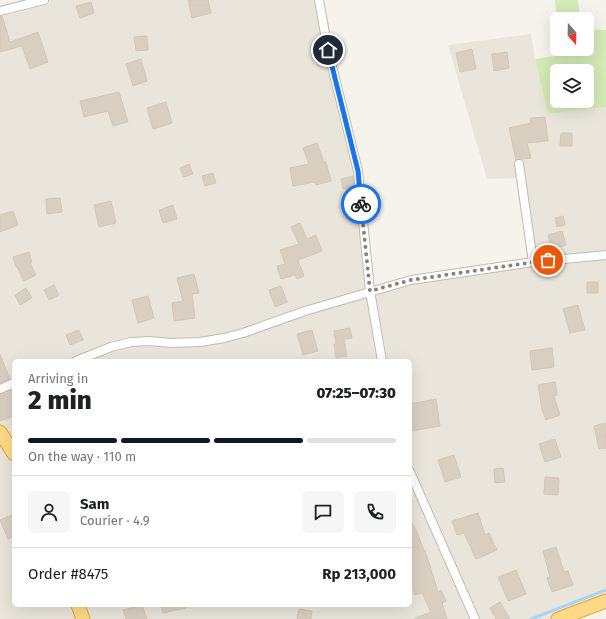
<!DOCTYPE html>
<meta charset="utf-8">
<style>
:root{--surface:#fff;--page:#f6f6f6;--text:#202124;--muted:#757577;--line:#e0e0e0;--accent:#111827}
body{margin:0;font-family:"Fira Sans",sans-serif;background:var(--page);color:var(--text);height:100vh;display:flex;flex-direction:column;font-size:15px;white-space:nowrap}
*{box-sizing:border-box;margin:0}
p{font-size:13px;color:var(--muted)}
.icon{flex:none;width:22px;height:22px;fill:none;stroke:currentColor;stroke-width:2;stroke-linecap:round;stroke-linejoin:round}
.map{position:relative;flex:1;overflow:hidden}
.drawer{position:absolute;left:12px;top:359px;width:400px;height:248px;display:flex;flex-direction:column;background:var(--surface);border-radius:6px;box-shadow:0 4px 16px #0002}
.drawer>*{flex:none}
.needle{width:26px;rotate:160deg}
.controls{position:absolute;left:550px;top:12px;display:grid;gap:8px}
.controls a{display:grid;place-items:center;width:44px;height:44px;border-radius:6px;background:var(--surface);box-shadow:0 4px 16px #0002;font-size:20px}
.pin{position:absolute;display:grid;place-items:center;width:34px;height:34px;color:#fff;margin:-17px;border:2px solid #fff;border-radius:50%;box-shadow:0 1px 4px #0007}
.courier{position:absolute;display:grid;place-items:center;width:40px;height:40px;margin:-20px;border:3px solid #1a73e8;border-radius:50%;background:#fff;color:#222;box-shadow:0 1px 5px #0007}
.headline em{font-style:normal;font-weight:800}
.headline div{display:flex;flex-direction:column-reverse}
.headline{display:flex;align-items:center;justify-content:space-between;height:68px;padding:0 16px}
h1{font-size:26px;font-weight:800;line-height:30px}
.bar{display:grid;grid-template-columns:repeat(4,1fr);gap:6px 4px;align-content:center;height:48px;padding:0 16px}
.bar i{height:5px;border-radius:3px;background:var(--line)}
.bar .on{background:var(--accent)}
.bar p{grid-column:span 4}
.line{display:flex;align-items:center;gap:10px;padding:0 16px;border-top:1px solid var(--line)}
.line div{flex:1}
.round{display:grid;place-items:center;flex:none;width:42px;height:42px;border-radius:6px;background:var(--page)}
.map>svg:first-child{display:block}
.residential{fill:#eae5da;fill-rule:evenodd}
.green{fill:#d2eab5;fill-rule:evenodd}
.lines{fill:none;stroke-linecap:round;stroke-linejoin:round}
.stream{stroke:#a9d4f2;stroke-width:3}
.building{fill:#d8cfc1;stroke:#d3c7b4}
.minor-casing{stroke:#c2bbae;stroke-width:10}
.trunk-casing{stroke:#e0a43c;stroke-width:15}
.minor{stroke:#fff;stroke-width:8}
.trunk{stroke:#ffd985;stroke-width:13}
.done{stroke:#878178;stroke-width:4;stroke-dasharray:0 7.2}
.route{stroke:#1a73e8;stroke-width:5}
</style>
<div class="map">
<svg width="606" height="619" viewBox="0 0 606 619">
<rect width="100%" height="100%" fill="#f6f3ec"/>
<path class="residential" d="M49,0H314L324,53L359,171L370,290L532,259L520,178L487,179L448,45L531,34L535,60L548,114L606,107V598L553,619H0V15ZM14,361H410V605H14Z"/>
<g class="green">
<polygon points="555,0 578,0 580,19 557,20"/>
<path d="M587,29L606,30V107L548,114L535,59L561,55L560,49H587ZM557,71H587V101H557Z"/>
</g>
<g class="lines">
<polyline class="stream" points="531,619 606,590"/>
</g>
<g class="building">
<polygon points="188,0 208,0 211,13 192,18"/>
<polygon points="91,2 94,13 80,18 76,6"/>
<polygon points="0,16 2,16 10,42 38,32 48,62 30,69 22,46 0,52"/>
<polygon points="147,36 148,50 136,51 134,37"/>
<polygon points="472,49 476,69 460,72 456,53"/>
<polygon points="507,52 509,68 494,71 492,54"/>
<polygon points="141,59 147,81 133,86 126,64"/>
<polygon points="119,92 128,122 113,126 108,111 84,117 80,101"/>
<polygon points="166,102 172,123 153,129 147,108"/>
<polygon points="545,117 548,141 527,143 531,158 516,160 509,128 531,123 530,118"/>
<polygon points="561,133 572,133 572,146 560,146"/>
<polygon points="317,143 324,162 326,162 331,181 316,185 315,182 293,186 290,168 309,164 303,148"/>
<polygon points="189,164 193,174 184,177 180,168"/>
<polygon points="213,173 216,183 205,186 202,176"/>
<polygon points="353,176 354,186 343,189 341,179"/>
<polygon points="60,198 62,212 47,214 46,199"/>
<polygon points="111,201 116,223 99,227 94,205"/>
<polygon points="173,205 177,219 163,223 159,210"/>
<polygon points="13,211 18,225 0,232 0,215"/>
<polygon points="563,216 565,225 557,227 555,218"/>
<polygon points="300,223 307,239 316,235 322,251 298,260 304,276 297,279 295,275 281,279 277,266 285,264 280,250 299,244 291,227"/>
<polygon points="562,231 566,245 552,249 548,235"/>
<polygon points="29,252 32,262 30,263 36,275 24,281 17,267 16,267 13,257"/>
<polygon points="194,274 199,293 192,294 195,318 174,321 172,303 183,301 177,278"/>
<rect x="587" y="282" width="11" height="11"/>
<polygon points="54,285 59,295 49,300 44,290"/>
<polygon points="281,286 287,302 275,307 269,290"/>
<polygon points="26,288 32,298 20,305 15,295"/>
<polygon points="148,296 154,318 138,323 132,300"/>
<polygon points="578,305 585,330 570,333 563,309"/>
<polygon points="350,328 352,338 344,339 347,356 336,358 334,344 336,344 334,331"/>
<polygon points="79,330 83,340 70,345 66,335"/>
<polygon points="312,330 318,351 303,355 297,334"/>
<polygon points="552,348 554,367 532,370 530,351"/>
<polygon points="0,354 10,379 0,383"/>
<polygon points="555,382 557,395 554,396 560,415 546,420 542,410 538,385"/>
<polygon points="14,389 14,416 0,421 0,394"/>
<polygon points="436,399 440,426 412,431 410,421 410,404"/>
<polygon points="605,423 606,448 599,449 594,426"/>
<polygon points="555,439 561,457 545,462 539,444"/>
<polygon points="454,455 461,477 445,482 438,460"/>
<polygon points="503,468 505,482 495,483 494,469"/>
<polygon points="545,477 559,478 558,495 544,494"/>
<polygon points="478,513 485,535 489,533 497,550 476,559 464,533 457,535 452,521"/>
<polygon points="14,514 14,536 8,539 0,520"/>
<polygon points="410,519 417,532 424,551 425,550 438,592 441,590 446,601 442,603 447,619 415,619 415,618 431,612 422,593 415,595 410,580"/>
<polygon points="556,547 564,572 568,571 573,585 552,592 547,578 550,577 543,551"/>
<polygon points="516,570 526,594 508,601 498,577"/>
<polygon points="500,602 510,619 496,619 490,608"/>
<polygon points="140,605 142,605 147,619 126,619 123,610"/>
<polygon points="161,605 185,605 186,608 163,613"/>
<polygon points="299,609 312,611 311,619 297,619"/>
</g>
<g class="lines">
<g class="minor-casing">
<g id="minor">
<polyline points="319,0 328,50 358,171 370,291 382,361"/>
<polyline points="0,11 44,0"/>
<polyline points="519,164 533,262"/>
<polyline points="76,361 111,347 131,342 149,341 171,343 200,342 224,338 243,333 305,311 411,280 533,262 606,255"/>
<polyline points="0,389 14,383"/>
<polyline points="410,472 475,619"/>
</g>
</g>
<g class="trunk-casing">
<g id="trunk">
<polyline points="0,432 14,454"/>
<polyline points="78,605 83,619"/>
<polyline points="558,619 606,601"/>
</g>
</g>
<use href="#minor" class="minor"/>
<use href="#trunk" class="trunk"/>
</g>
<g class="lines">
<polyline class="done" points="361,204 370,291 411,280 548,260"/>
<polyline class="route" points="328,50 358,171 361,204"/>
</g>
</svg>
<div class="controls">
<a><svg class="needle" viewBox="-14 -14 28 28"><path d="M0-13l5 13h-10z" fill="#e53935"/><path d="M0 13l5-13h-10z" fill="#757577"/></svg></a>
<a><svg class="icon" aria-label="layers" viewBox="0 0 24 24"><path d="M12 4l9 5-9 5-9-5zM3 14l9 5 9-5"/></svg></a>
</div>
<div class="pin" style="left:548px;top:260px;background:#ea580c"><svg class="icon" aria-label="bag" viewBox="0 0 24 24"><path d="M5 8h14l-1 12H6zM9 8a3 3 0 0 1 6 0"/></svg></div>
<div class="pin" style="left:328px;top:50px;background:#1f2937"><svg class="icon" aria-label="home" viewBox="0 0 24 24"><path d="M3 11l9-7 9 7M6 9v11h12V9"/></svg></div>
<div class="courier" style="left:361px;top:204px"><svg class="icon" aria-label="bike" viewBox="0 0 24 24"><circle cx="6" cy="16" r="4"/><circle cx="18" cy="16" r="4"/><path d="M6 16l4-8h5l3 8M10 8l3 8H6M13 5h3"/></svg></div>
<section class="drawer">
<div class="headline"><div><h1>2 min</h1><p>Arriving in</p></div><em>07:25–07:30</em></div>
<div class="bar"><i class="on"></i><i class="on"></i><i class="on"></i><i></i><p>On the way · 110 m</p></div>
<div class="line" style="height:72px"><a class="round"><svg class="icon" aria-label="person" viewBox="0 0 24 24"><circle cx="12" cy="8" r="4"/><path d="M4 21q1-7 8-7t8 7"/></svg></a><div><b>Sam</b><p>Courier · 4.9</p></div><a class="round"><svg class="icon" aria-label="chat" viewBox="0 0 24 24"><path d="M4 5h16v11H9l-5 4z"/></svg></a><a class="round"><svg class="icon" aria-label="phone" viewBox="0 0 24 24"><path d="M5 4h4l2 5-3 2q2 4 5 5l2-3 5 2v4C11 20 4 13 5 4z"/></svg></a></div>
<div class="line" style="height:52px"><div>Order #8475</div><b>Rp 213,000</b></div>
</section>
</div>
